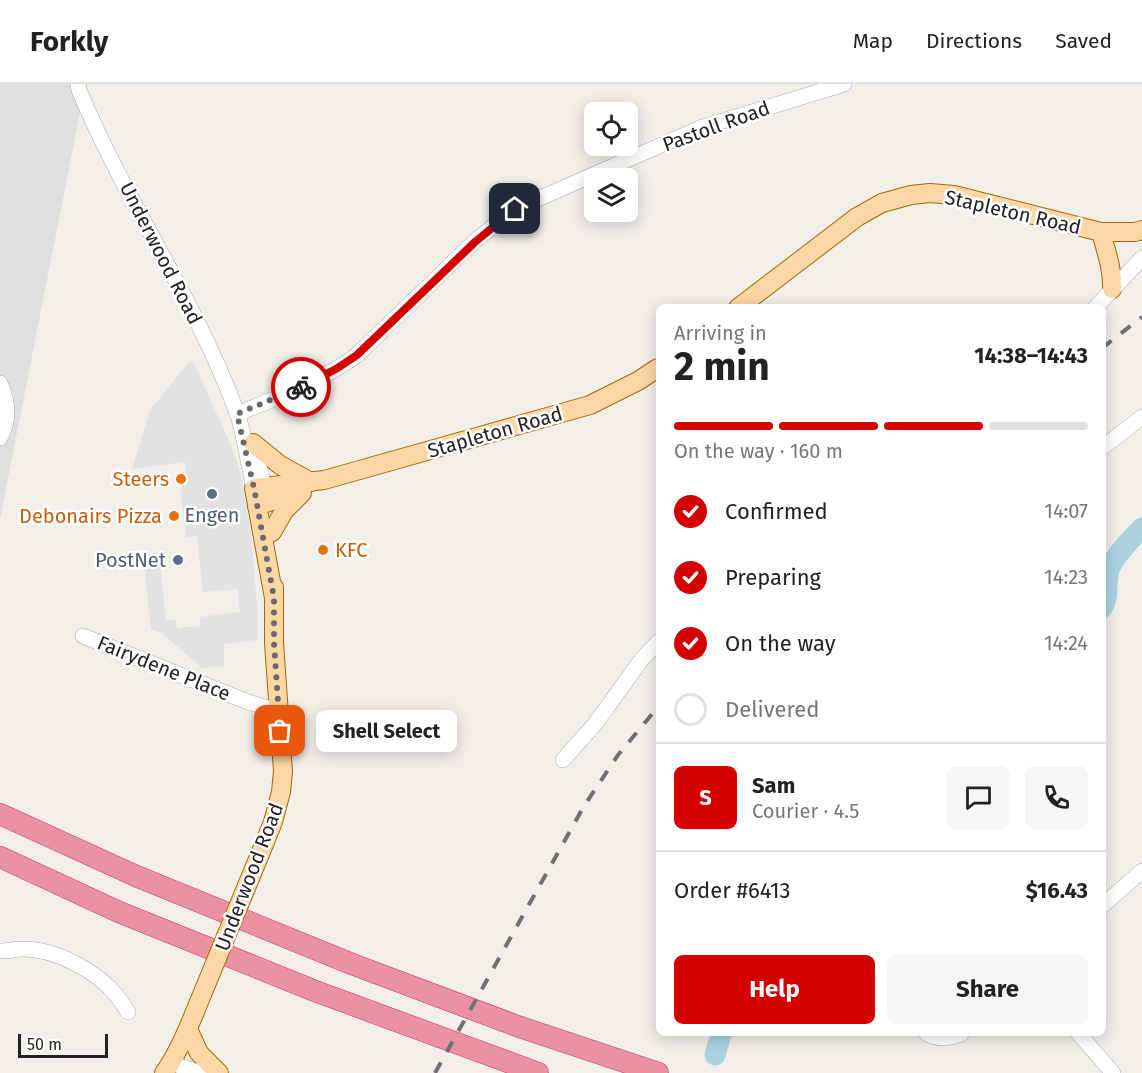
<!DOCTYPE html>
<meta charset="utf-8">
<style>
:root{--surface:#fff;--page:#f6f6f6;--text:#222;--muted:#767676;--line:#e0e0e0;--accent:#d40000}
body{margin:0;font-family:"Fira Sans",sans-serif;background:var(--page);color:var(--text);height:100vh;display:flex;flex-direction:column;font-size:22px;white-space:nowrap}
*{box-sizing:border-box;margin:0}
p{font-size:20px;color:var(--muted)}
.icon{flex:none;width:33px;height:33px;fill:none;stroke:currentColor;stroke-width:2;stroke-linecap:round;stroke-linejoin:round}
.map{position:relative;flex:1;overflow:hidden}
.panel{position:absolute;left:656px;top:220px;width:450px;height:732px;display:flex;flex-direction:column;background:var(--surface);border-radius:9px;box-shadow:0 3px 15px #0003}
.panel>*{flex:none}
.tools{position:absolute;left:584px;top:18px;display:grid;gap:12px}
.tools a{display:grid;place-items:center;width:54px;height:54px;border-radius:9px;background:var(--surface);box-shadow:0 3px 15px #0003;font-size:30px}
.scale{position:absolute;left:18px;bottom:15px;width:90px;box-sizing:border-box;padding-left:6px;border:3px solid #222;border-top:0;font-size:16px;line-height:21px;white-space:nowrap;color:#222;-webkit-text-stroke:4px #fff;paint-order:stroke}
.pin{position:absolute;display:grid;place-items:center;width:51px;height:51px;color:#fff;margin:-26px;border-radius:12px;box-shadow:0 3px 9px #0006}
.courier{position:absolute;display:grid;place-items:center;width:60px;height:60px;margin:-30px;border:4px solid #d40000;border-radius:50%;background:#fff;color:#222;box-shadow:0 2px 8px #0007}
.bubble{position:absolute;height:42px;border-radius:9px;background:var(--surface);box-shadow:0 3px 15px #0003;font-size:20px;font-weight:700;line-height:42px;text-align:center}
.summary em{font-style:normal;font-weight:700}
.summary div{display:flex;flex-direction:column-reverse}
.summary{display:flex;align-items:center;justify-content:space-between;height:102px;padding:0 18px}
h1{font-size:39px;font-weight:700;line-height:45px}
.bar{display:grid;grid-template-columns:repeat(4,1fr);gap:9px 6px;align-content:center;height:72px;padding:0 18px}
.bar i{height:8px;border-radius:4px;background:var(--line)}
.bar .selected{background:var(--accent)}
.bar p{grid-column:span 4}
.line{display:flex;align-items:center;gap:15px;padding:0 18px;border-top:2px solid var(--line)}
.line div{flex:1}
.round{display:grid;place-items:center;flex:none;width:63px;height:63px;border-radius:9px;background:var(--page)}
ol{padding:0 18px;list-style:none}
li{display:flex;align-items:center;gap:18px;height:66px}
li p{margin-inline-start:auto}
li .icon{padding:6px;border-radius:50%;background:var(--accent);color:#fff;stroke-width:4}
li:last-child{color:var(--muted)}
li i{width:33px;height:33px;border:3px solid var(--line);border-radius:50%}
.action{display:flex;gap:12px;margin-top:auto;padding:12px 18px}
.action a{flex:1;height:69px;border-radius:9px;background:var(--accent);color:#fff;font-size:24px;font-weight:700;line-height:69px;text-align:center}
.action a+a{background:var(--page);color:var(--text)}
header{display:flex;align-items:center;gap:36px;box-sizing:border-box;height:84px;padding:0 30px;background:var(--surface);border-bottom:2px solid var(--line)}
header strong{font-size:28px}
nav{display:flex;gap:33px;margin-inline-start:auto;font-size:21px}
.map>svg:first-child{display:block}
.residential{fill:#e0dfdf}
.parking{fill:#e2e2e2}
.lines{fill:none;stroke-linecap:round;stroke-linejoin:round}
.river{stroke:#aad3df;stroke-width:21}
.minor-casing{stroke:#a9a9a9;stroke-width:16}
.major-casing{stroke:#a06b00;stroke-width:20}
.highway-casing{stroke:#dc2a67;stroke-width:22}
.minor{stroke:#fff;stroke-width:15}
.major{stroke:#fcd6a4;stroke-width:18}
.highway{stroke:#e892a2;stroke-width:21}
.rail{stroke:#707070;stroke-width:4;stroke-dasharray:12 12;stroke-linecap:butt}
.major-bridge-casing{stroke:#a06b00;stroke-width:20;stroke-linecap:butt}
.major-bridge{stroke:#fcd6a4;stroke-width:18}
.done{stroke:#6b6a68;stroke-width:6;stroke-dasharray:0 10.8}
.route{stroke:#d40000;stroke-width:8}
.food-dot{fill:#e8710a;stroke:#fff;stroke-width:2}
.service-dot{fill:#5c6f8a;stroke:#fff;stroke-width:2}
.labels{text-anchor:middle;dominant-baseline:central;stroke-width:5;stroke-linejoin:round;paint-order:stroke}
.street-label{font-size:20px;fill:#222;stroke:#fff}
.food-label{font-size:20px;fill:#c56008;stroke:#fff;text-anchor:end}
.service-label{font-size:20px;fill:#4e5e75;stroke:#fff}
</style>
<header>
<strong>Forkly</strong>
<nav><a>Map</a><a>Directions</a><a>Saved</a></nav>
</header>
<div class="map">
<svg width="1142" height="989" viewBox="0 0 1142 989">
<rect width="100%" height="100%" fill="#f2efe9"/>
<polygon class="residential" points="0,0 87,0 85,3 0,435"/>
<polygon class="parking" points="193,277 233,366 241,391 251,448 258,536 257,556 224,560 224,582 202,584 162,549 151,546 145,488 137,471 159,469 166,537 176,536 177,544 200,542 200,533 240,528 238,505 203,508 197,452 186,453 180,400 188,399 185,378 132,385 150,326 189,278"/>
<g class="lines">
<g class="river">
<path d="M1102,524C1110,512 1105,499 1109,486C1113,474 1133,453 1142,444"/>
<polyline points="715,971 721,950"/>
</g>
<g class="minor-casing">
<g id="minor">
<path d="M78,0L79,6C125,117 196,216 237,329C245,351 248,381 254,404"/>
<polyline points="1095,224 1142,174"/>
<path d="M0,299C8,317 10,336 0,354"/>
<path d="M237,330C278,313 322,297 357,271L475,157L515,125L700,44L844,0"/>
<polyline points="1102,364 1142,333"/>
<polyline points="255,365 264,403"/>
<polyline points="83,552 248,618 278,627"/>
<polyline points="563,676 595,640 642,575 658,558"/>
<polyline points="1102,822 1142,787"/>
<path d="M0,867C8,867 16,865 23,865C56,865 97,887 117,912C121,917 125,923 128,928"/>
<path d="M927,950C938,956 950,954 961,950"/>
<polyline points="1079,950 1113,989"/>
<polyline points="171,979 201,989"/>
</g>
</g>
<g class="major-casing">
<g id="major">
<path d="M1101,148C1106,167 1113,186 1112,205"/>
<polyline points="738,224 857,133 882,119 911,111 930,109 954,111 1101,148 1135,148 1142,146"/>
<polyline points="253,359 280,381 311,398"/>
<polyline points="257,422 301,407"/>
<polyline points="272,448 284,427 302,409"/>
<polyline points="274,514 254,404 324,396 590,321 638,297 658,284"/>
<polyline points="260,770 273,738 281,708 283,687 274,559 274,503"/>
<polyline points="188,945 199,969 219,989"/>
<path d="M164,989C177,971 186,950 194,930"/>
</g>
</g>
<g class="highway-casing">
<g id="highway">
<polyline points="0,730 136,792 352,880 517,942 658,989"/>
<polyline points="0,773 119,828 315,907 538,989"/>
</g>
</g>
<use href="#minor" class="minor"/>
<use href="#major" class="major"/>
<use href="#highway" class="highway"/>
<g class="rail">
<polyline points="1102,264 1142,233"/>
<polyline points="435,989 584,722 618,671 658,623"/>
</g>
<g class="major-bridge-casing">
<polyline id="major-bridge" points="194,930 260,770"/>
</g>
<use href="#major-bridge" class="major-bridge"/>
</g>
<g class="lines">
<polyline class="done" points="280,647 274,559 274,514 254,404 237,330 301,303"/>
<polyline class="route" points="301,303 336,285 357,271 475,158 515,125"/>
</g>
<g class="food-dot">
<circle cx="181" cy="395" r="6"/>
<circle cx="174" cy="432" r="6"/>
<circle cx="323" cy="466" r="6"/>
</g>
<g class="service-dot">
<circle cx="212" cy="410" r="6"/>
<circle cx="178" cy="476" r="6"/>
</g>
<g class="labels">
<g class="street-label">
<text transform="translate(716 42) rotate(-20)">Pastoll Road</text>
<text transform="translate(1013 128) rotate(13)">Stapleton Road</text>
<text transform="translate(161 169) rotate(63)">Underwood Road</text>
<text transform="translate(495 348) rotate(-16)">Stapleton Road</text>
<text transform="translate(164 584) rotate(22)">Fairydene Place</text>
<text transform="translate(249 793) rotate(-69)">Underwood Road</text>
</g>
<g class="food-label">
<text x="169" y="395">Steers</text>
<text x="162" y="432">Debonairs Pizza</text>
<text x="335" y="466" text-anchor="start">KFC</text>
</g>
<g class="service-label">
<text x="212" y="431">Engen</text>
<text x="166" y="476" text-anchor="end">PostNet</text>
</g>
</g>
</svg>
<div class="tools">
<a><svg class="icon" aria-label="locate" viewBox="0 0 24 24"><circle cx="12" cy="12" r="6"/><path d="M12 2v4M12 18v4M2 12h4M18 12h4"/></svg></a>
<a><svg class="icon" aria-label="layers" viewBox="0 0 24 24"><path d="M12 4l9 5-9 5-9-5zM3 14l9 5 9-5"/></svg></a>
</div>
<div class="scale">50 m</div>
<div class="pin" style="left:280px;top:647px;background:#ea580c"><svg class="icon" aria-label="bag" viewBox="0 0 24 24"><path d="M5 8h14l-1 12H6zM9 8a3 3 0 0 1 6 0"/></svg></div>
<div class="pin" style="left:515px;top:125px;background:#1f2937"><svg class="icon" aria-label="home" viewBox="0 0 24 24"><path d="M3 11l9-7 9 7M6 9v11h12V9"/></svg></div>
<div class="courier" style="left:301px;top:303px"><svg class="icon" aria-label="bike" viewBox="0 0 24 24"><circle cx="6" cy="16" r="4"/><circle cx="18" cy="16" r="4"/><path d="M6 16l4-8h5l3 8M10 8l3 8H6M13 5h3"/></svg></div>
<div class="bubble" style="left:316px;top:626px;width:141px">Shell Select</div>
<section class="panel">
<div class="summary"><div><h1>2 min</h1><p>Arriving in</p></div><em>14:38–14:43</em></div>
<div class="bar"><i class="selected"></i><i class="selected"></i><i class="selected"></i><i></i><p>On the way · 160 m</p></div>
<ol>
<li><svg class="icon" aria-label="check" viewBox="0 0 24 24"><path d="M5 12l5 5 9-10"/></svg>Confirmed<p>14:07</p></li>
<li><svg class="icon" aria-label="check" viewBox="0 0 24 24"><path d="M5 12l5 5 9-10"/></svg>Preparing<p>14:23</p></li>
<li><svg class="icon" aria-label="check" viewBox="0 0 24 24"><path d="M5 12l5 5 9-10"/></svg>On the way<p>14:24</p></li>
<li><i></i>Delivered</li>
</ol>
<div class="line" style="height:108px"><b class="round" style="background:var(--accent);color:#fff">S</b><div><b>Sam</b><p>Courier · 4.5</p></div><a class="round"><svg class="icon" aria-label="chat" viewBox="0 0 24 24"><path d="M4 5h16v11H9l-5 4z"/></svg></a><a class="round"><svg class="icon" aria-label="phone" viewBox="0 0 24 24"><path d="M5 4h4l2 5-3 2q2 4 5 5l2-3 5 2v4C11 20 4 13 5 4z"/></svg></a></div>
<div class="line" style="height:78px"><div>Order #6413</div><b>$16.43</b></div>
<div class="action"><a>Help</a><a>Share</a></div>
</section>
</div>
